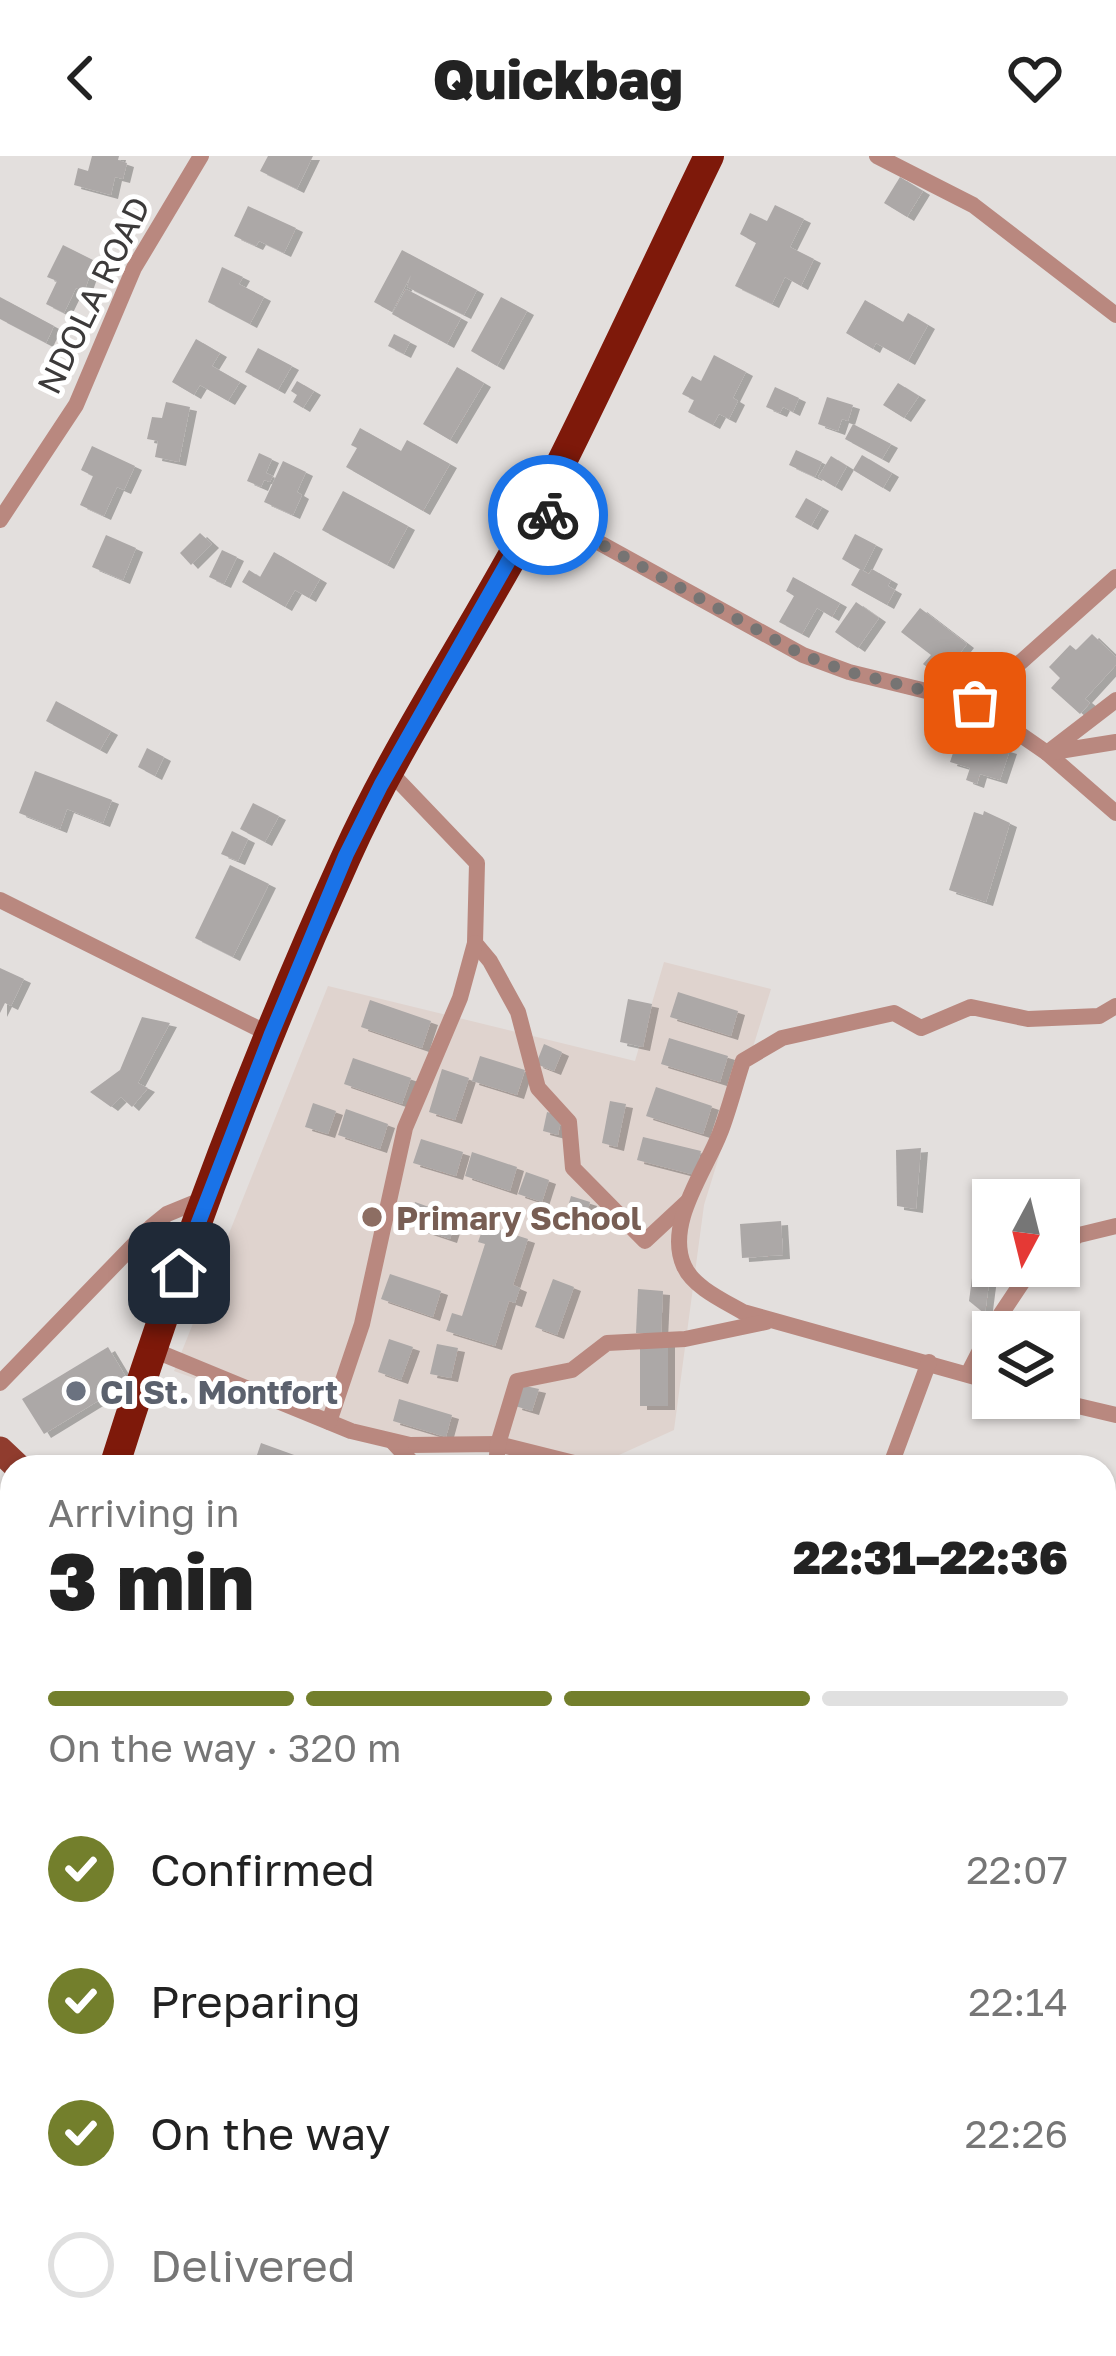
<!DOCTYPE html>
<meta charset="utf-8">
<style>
:root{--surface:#fff;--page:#f6f6f6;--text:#222;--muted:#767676;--line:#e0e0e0;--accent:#737f2c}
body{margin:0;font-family:"Golos Text",sans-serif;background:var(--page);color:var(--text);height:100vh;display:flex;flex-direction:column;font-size:45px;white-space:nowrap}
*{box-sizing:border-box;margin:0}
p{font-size:39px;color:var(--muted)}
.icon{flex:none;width:66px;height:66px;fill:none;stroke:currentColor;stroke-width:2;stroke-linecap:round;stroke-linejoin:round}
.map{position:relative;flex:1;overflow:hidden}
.panel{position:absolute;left:0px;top:1299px;width:1116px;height:903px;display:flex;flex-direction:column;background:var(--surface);border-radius:36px 36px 0 0;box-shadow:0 3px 9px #0004}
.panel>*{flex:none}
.needle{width:78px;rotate:187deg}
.tools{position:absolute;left:972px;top:1023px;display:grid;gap:24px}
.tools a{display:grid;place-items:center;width:108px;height:108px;border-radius:0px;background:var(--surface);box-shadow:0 3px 9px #0004;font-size:60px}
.pin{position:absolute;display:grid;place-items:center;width:102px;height:102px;color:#fff;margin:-51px;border-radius:24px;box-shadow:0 6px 18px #0006}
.courier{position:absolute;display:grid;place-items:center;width:120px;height:120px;margin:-60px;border:9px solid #1a73e8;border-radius:50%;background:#fff;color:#222;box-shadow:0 3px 15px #0007}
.head em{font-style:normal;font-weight:800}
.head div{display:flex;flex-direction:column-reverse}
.head{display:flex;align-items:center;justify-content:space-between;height:204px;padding:0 48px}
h1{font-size:78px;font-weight:800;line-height:90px}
.bar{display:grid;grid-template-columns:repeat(4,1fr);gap:18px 12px;align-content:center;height:144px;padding:0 48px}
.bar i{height:15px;border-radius:9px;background:var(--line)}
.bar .active{background:var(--accent)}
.bar p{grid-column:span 4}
ol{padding:0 48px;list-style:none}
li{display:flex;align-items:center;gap:36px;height:132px}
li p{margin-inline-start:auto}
li .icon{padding:12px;border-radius:50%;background:var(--accent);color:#fff;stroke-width:4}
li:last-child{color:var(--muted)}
li i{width:66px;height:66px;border:6px solid var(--line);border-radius:50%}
header{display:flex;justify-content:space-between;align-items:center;height:156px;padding:0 48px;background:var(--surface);font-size:54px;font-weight:800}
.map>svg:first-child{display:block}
.built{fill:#dfd3ce}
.building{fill:#aca8a7;filter:url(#shadow)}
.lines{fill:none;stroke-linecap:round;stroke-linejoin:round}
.street{stroke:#b9887f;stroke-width:16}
.secondary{stroke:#a25d50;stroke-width:24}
.primary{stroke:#903c2e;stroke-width:27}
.highway{stroke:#7e190a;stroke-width:30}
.done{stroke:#767473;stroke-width:12;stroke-dasharray:0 21.6}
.route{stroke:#1a73e8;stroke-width:15}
.education-dot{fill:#8d6e63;stroke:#fff;stroke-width:4.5}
.worship-dot{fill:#6b7280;stroke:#fff;stroke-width:4.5}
.labels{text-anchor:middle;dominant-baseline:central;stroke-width:10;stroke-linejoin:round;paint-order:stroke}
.street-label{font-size:33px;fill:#3c3a3a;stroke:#fff}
.education-label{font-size:33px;font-weight:bold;fill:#785e54;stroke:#fff;text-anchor:start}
.worship-label{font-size:33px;font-weight:bold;fill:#5b616d;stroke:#fff;text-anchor:start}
</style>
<header><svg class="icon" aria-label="back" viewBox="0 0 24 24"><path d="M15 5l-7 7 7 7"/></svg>Quickbag<svg class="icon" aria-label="heart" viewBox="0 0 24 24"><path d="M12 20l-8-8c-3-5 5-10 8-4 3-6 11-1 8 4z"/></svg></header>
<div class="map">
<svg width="1116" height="2200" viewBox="0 0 1116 2200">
<defs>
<filter id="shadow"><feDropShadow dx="7" dy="4" stdDeviation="0" flood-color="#0004"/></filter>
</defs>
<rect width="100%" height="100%" fill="#e3dfdd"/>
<g class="built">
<polygon points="664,806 771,833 704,1049 674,1274 608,1304 365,1283 174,1215 328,830 635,905"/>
<polygon points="12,1793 12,2190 293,2190 293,2200 0,2200 0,1794"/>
</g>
<g class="building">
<polygon points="92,0 119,0 118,4 127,7 123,23 115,21 111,39 74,29 78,12 88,15"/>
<polygon points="268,0 313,0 297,33 260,15"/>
<polygon points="900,21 923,35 907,61 884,47"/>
<polygon points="775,49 804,63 790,91 814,103 801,130 785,121 772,148 735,130 756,87 740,78 750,57 767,65"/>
<polygon points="248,50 296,72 284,97 259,85 256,90 234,80"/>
<polygon points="63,89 95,105 84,136 76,132 64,157 46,148 57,125 47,121"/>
<polygon points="402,94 477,134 464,159 407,131 411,119 392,156 374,146"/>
<polygon points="222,111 243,121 239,128 264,141 250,168 208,146"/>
<polygon points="406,133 461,162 447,188 392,158"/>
<polygon points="0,141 54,170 46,187 0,163"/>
<polygon points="501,141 527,155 497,210 471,195"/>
<polygon points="865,144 903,166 908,157 928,169 908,205 876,187 873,193 846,177"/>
<polygon points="394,178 410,186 404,198 388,190"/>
<polygon points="196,183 220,197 212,210 240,226 228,245 200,229 194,239 172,226"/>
<polygon points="258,192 292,210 278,234 245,216"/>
<polygon points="714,199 746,216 733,242 738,245 729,263 719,258 713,269 688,256 694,244 682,238 692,220 701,225"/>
<polygon points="457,211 484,227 450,284 423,268"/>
<polygon points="297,225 314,235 303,252 293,246 297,239 291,235"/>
<polygon points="898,227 919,240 904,262 883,249"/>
<polygon points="775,231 799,242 793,256 783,251 780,257 766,251"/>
<polygon points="827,241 853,249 848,265 842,263 838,275 818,268"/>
<polygon points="166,246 190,251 179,306 155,301 158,285 147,283 152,261 162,262"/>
<polygon points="853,268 891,288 882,303 845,283"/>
<polygon points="360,272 401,295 407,284 450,308 423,355 346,311 357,292 351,289"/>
<polygon points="92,290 135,310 124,334 117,331 104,360 80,349 93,320 81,314"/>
<polygon points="796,294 822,306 815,321 789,309"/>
<polygon points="259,297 272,303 266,317 273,320 270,326 264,324 261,331 247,325"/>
<polygon points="862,299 892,317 883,332 853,314"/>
<polygon points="831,300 847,310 835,331 818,321"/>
<polygon points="283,305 306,316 297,336 302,339 293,359 264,346"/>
<polygon points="343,335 408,370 387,409 322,374"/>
<polygon points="806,342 822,351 811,370 795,361"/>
<polygon points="200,377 212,388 191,409 180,397"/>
<polygon points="855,378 876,389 863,415 842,403"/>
<polygon points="106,379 136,392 123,424 92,411"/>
<polygon points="222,394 237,401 224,428 209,421"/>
<polygon points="274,396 320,423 309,442 295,434 285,451 242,426 249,414 260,421"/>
<polygon points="860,413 869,418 872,413 891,424 888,430 895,434 887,449 851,429"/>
<polygon points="793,421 840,447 832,461 817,452 802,478 779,466 794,440 786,435"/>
<polygon points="856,446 879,462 858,492 835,476"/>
<polygon points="920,452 967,488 941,522 923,508 931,499 901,476"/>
<polygon points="1092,478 1116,501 1116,509 1085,543 1090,547 1080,558 1051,532 1060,522 1049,511 1070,489 1076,494"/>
<polygon points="56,545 111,575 100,594 46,565"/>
<polygon points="959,579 1010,594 1000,624 980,618 977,628 966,624 970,612 950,606"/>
<polygon points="147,592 164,601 155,620 138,611"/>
<polygon points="35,615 112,644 103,667 67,653 60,673 19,657"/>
<polygon points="253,647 279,660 265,686 240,673"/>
<polygon points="984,655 1010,667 986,746 949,734 974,656 983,659"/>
<polygon points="232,675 248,683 238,705 221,698"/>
<polygon points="230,709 269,728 233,801 195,782"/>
<polygon points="0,812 24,823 11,850 5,847 0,857"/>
<polygon points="678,836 738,855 731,880 670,861"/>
<polygon points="628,843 652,848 643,891 620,886"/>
<polygon points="370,844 431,865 422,892 361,871"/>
<polygon points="142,861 170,867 138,927 148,932 132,951 121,941 111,951 90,936 120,914"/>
<polygon points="669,882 728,900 720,926 661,908"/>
<polygon points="544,888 562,896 554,915 536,908"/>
<polygon points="480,900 525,914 517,939 472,925"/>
<polygon points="353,902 411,922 402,948 344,928"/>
<polygon points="442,913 469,922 455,964 429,956"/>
<polygon points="656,931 712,950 703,978 646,960"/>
<polygon points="610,945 626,948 617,991 602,987"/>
<polygon points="313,947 336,955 328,978 305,971"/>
<polygon points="346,953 388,968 380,993 338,979"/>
<polygon points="547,956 562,960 558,979 543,975"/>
<polygon points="643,981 701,995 695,1019 637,1004"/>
<polygon points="421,983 463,996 456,1020 413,1007"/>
<polygon points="921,992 916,1053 897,1050 896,994"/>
<polygon points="472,996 517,1011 510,1035 465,1020"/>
<polygon points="526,1016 549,1024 542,1046 518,1038"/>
<polygon points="571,1040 590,1046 585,1064 566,1058"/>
<polygon points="415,1046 457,1061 450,1083 408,1069"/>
<polygon points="781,1065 783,1099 742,1102 740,1068"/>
<polygon points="484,1069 528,1083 513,1129 520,1132 515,1147 509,1145 495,1190 446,1175 452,1157 462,1160 485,1088 478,1086"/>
<polygon points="976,1092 993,1097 985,1158 969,1145"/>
<polygon points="390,1118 441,1135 433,1161 381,1143"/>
<polygon points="553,1123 574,1131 557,1179 535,1171"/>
<polygon points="638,1133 663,1135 661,1179 636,1177"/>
<polygon points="389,1183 413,1191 401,1224 378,1216"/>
<rect x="640" y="1187" width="28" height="63"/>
<polygon points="437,1188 458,1192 451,1222 430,1218"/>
<polygon points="108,1191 129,1226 44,1278 22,1243"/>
<polygon points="521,1229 539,1233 532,1255 515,1250"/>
<polygon points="399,1243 452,1259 446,1281 393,1265"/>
<polygon points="261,1287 297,1300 293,1311 253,1311"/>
<polygon points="0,1479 12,1481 12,1502 0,1500"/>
<polygon points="0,2064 12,2067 12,2099 0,2096"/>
<polygon points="1116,2160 1116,2200 1076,2200 1075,2190 1104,2190 1104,2162"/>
<polygon points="0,2162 12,2165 12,2190 107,2190 139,2200 30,2200 0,2192"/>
<polygon points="337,2190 365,2190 370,2192 370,2200 337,2200"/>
<polygon points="818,2190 844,2190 846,2200 820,2200"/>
<polygon points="869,2190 900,2190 900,2194 872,2200"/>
</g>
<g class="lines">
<g class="street">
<polyline points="877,0 973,49 1116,159"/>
<polyline points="538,353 803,499 849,516 975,547 1047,597 1116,657"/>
<polyline points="0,364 76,249 134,112 201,0"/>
<polyline points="1116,544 1047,597 1116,586"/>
<polyline points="975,547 1116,421"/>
<polyline points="389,615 477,707 475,787 490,805 518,856 538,932 569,966 573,1012 645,1085 687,1046"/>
<polyline points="0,744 271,879"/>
<polyline points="1059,1091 1079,1079 1116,1070"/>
<polyline points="151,1193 351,1275 410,1289 498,1288 590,1311"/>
<polyline points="968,1218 991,1173 1033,1110"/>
<path d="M993,1226L743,1156C724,1145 693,1131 684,1110C665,1068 705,1016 720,977C729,954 735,929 743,905L782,882L894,857L921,872L971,851L1028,863L1099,860L1116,850"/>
<polyline points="0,1227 151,1071 167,1058 206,1042"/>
<polyline points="1044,1242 1116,1259"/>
<polyline points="329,1266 362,1168 405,972 460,842 475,787"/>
<polyline points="393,1286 416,1311"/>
<polyline points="496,1311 498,1288 517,1225 572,1214 607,1187 685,1183 766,1166"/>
<polyline points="890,1311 929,1206"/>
<polyline points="1104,1596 1116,1594"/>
<polyline points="1104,1728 1116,1724"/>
<polyline points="0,2043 12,2041"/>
<polyline points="1104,2058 1116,2055"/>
<polyline points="657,2200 677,2190"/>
</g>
<g class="secondary">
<polyline points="0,1768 12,1771"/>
<polyline points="443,2190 449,2200"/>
</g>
<polyline class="primary" points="0,1294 18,1311"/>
<g class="highway">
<path d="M114,1311C179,1104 256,899 346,701C401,579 478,469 539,351C598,236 652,117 709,0"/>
<polyline points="0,1635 12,1601"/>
</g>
</g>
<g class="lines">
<polyline class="done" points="548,359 803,499 849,516 975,547"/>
<polyline class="route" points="179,1117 271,879 346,699 381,629 538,353 548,359"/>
</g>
<circle class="education-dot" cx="372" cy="1061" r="12"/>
<circle class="worship-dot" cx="76" cy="1235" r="12"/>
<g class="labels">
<g class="street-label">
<text transform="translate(93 139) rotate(-64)">NDOLA ROAD</text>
</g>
<g class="education-label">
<text x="396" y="1061">Primary School</text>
</g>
<g class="worship-label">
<text x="100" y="1235">CI St. Montfort</text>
</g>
</g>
</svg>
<div class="tools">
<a><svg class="needle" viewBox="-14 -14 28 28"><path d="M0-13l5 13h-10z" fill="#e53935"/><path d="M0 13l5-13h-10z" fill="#767676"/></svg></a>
<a><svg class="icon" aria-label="layers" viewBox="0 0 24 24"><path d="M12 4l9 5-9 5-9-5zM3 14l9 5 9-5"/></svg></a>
</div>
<div class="pin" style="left:975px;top:547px;background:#ea580c"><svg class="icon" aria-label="bag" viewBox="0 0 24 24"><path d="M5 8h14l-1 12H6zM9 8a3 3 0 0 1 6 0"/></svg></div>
<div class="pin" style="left:179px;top:1117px;background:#1f2937"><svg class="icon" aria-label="home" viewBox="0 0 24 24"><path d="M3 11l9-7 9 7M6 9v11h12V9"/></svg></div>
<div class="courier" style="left:548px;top:359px"><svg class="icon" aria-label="bike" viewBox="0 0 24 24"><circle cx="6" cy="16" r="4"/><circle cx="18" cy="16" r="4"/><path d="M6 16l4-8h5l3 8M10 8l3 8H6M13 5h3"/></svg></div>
<section class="panel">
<div class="head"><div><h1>3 min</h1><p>Arriving in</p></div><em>22:31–22:36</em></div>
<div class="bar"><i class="active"></i><i class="active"></i><i class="active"></i><i></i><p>On the way · 320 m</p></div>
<ol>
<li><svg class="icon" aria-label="check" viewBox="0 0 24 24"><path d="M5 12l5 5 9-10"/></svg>Confirmed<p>22:07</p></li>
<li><svg class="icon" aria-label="check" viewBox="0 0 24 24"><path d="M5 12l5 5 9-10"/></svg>Preparing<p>22:14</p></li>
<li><svg class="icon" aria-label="check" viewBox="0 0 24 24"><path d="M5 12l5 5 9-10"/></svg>On the way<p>22:26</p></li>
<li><i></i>Delivered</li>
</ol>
</section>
</div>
